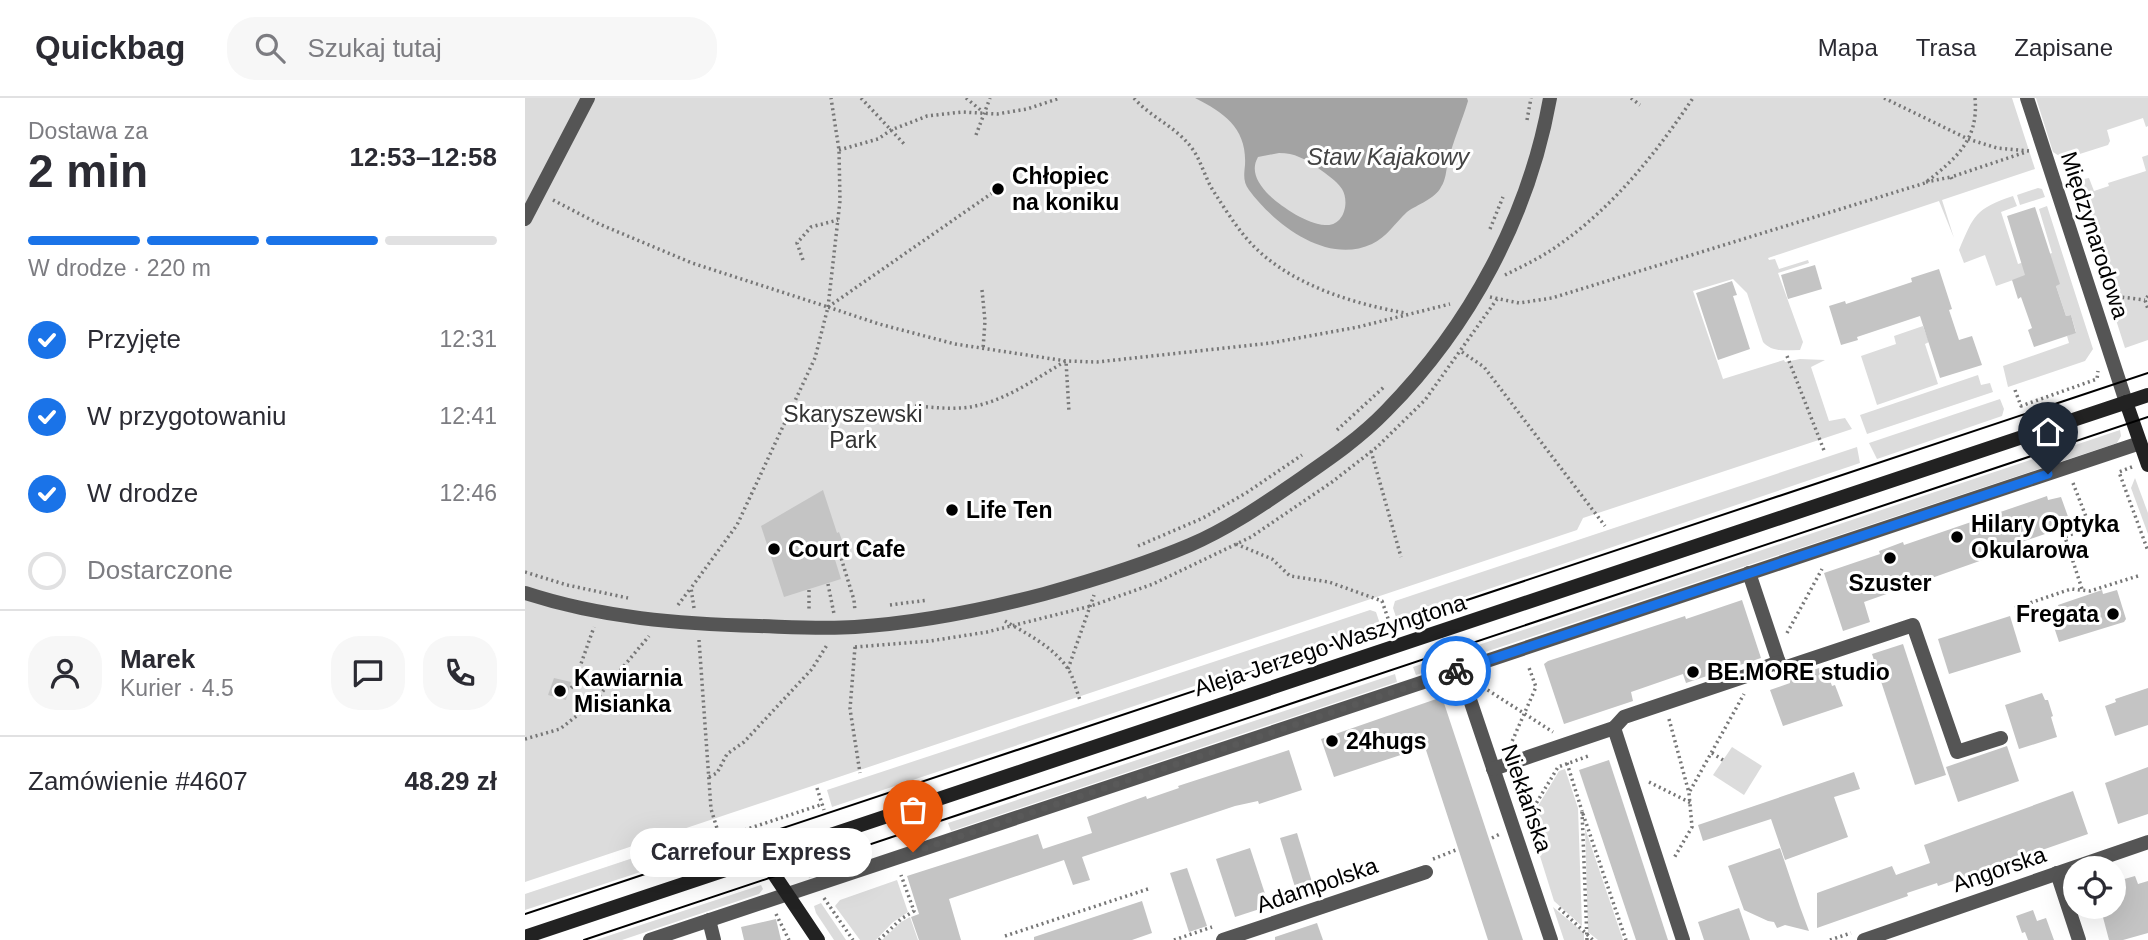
<!DOCTYPE html>
<html lang="pl">
<meta charset="utf-8">
<style>
:root{--surface:#fff;--page:#f7f7f7;--text:#2b2b33;--muted:#7c7c81;--line:#e1e1e2;--accent:#1a73e8}
body{margin:0;font-family:Arial,sans-serif;background:var(--page);color:var(--text);height:100vh;display:flex;flex-direction:column;font-size:26px;white-space:nowrap}
*{box-sizing:border-box;margin:0}
p{font-size:23px;color:var(--muted)}
.icon{flex:none;width:38px;height:38px;fill:none;stroke:currentColor;stroke-width:2;stroke-linecap:round;stroke-linejoin:round}
.map{position:relative;flex:1;overflow:hidden}
.details{display:flex;flex-direction:column;background:var(--surface);width:525px}
.details>*{flex:none}
.controls{position:absolute;left:1538px;top:758px;display:grid;gap:14px}
.controls a{display:grid;place-items:center;width:63px;height:63px;border-radius:50%;background:var(--surface);box-shadow:0 7px 28px #0002;font-size:35px}
.pin{position:absolute;display:grid;place-items:center;width:60px;height:60px;color:#fff;margin:-72px -30px;border-radius:50% 50% 50% 0;rotate:-45deg;box-shadow:0 0 7px #0007}
.pin .icon{rotate:45deg}
.courier{position:absolute;display:grid;place-items:center;width:70px;height:70px;margin:-35px;border:5px solid #1a73e8;border-radius:50%;background:#fff;color:#222;box-shadow:0 2px 9px #0007}
.bubble{position:absolute;height:49px;border-radius:24px;background:var(--surface);box-shadow:0 7px 28px #0002;font-size:23px;font-weight:800;line-height:49px;text-align:center}
.summary em{font-style:normal;font-weight:800}
.summary div{display:flex;flex-direction:column-reverse}
.summary{display:flex;align-items:center;justify-content:space-between;height:119px;padding:0 28px}
h1{font-size:46px;font-weight:800;line-height:52px}
.bar{display:grid;grid-template-columns:repeat(4,1fr);gap:10px 7px;align-content:center;height:84px;padding:0 28px}
.bar i{height:9px;border-radius:5px;background:var(--line)}
.bar .current{background:var(--accent)}
.bar p{grid-column:span 4}
.line{display:flex;align-items:center;gap:18px;padding:0 28px;border-top:2px solid var(--line)}
.line div{flex:1}
.round{display:grid;place-items:center;flex:none;width:74px;height:74px;border-radius:28px;background:var(--page)}
ol{padding:0 28px;list-style:none}
li{display:flex;align-items:center;gap:21px;height:77px}
li p{margin-inline-start:auto}
li .icon{padding:7px;border-radius:50%;background:var(--accent);color:#fff;stroke-width:4}
li:last-child{color:var(--muted)}
li i{width:38px;height:38px;border:4px solid var(--line);border-radius:50%}
header{display:flex;align-items:center;gap:42px;box-sizing:border-box;height:98px;padding:0 35px;background:var(--surface);border-bottom:2px solid var(--line)}
header strong{font-size:33px}
nav{display:flex;gap:38px;margin-inline-start:auto;font-size:24px}
.search{width:490px;height:63px;background:var(--page);display:flex;align-items:center;gap:18px;box-sizing:border-box;padding:0 24px;border-radius:28px;color:var(--muted);font-size:26px}
main{display:flex;flex:1;min-height:0}
.map>svg:first-child{display:block}
.green{fill:#dcdcdc}
.water{fill:#a3a3a3;fill-rule:evenodd}
.building{fill:#c4c4c4}
.lines{fill:none;stroke-linecap:round;stroke-linejoin:round}
.path{stroke:#777;stroke-width:3.5;stroke-dasharray:2 3.5;stroke-linecap:butt}
.street{stroke:#555;stroke-width:14}
.secondary{stroke:#222;stroke-width:14}
.tram{stroke:#000;stroke-width:2}
.done{stroke:#595959;stroke-width:7;stroke-dasharray:0 12.6}
.route{stroke:#1a73e8;stroke-width:9}
.poi-dot{fill:#000;stroke:#fff;stroke-width:2.5}
.labels{text-anchor:middle;dominant-baseline:central;stroke-width:6;stroke-linejoin:round;paint-order:stroke}
.poi-label{font-size:23px;font-weight:bold;fill:#000;stroke:#fff;text-anchor:start}
.street-label{font-size:23px;fill:#000;stroke:#fff}
.park-label{font-size:23px;fill:#333;stroke:#fff}
.water-label{font-size:24px;font-style:italic;fill:#444;stroke:#fff}
</style>
<header>
<strong>Quickbag</strong>
<div class="search"><svg class="icon" aria-label="search" viewBox="0 0 24 24"><circle cx="10" cy="10" r="6"/><path d="M15 15l6 6"/></svg>Szukaj tutaj</div>
<nav><a>Mapa</a><a>Trasa</a><a>Zapisane</a></nav>
</header>
<main>
<section class="details">
<div class="summary"><div><h1>2 min</h1><p>Dostawa za</p></div><em>12:53–12:58</em></div>
<div class="bar"><i class="current"></i><i class="current"></i><i class="current"></i><i></i><p>W drodze · 220 m</p></div>
<ol>
<li><svg class="icon" aria-label="check" viewBox="0 0 24 24"><path d="M5 12l5 5 9-10"/></svg>Przyjęte<p>12:31</p></li>
<li><svg class="icon" aria-label="check" viewBox="0 0 24 24"><path d="M5 12l5 5 9-10"/></svg>W przygotowaniu<p>12:41</p></li>
<li><svg class="icon" aria-label="check" viewBox="0 0 24 24"><path d="M5 12l5 5 9-10"/></svg>W drodze<p>12:46</p></li>
<li><i></i>Dostarczone</li>
</ol>
<div class="line" style="height:126px"><a class="round"><svg class="icon" aria-label="person" viewBox="0 0 24 24"><circle cx="12" cy="8" r="4"/><path d="M4 21q1-7 8-7t8 7"/></svg></a><div><b>Marek</b><p>Kurier · 4.5</p></div><a class="round"><svg class="icon" aria-label="chat" viewBox="0 0 24 24"><path d="M4 5h16v11H9l-5 4z"/></svg></a><a class="round"><svg class="icon" aria-label="phone" viewBox="0 0 24 24"><path d="M5 4h4l2 5-3 2q2 4 5 5l2-3 5 2v4C11 20 4 13 5 4z"/></svg></a></div>
<div class="line" style="height:91px"><div>Zamówienie #4607</div><b>48.29 zł</b></div>
</section>
<div class="map">
<svg width="1623" height="842" viewBox="0 0 1623 842">
<rect width="100%" height="100%" fill="#fff"/>
<g class="green">
<path d="M0,0H1487L1510,71L1417,102L1429,140L1414,103L1243,160L1244,162L1250,161L1254,171L1283,162L1284,165L1253,175L1278,244L1275,252C1261,252 1248,255 1238,244L1222,195L1208,181L1168,193L1198,281L1259,262L1260,264L1275,261L1300,262L1286,269L1304,323L1320,320L1327,331L1058,420L1052,432L0,784Z"/>
<polygon points="1511,0 1623,0 1623,28 1621,29 1618,20 1582,32 1585,43 1583,47 1539,61 1528,54"/>
<polygon points="1623,57 1623,242 1600,250 1583,197 1596,201 1595,195 1578,182 1548,88 1551,81 1557,78 1559,81 1564,80 1569,93 1584,88 1583,85 1621,73 1617,59"/>
<polygon points="1513,90 1517,91 1520,99 1495,107 1492,97"/>
<path d="M1488,98L1492,108L1476,114L1493,166L1527,155L1514,111L1522,108L1568,251L1560,263L1483,289L1478,268L1544,245L1542,238L1551,234L1546,217L1541,218L1531,188L1528,168L1471,188L1460,157L1439,165L1434,152C1449,117 1450,111 1488,98Z"/>
<polygon points="1398,228 1404,244 1400,246 1413,286 1352,307 1336,258 1371,246 1369,238"/>
<polygon points="1453,277 1456,287 1465,285 1468,294 1342,336 1335,317"/>
<polygon points="1475,301 1479,311 1477,318 1352,361 1344,345"/>
<polygon points="1595,332 1596,338 1592,345 891,577 888,569"/>
<polygon points="1332,349 1335,365 872,522 868,510 870,503"/>
<polygon points="1610,380 1623,415 1623,436 1606,390"/>
<polygon points="845,512 851,514 855,526 307,709 302,692"/>
<polygon points="870,576 872,584 426,733 423,725"/>
<polygon points="1207,649 1237,668 1219,697 1188,677"/>
<polygon points="1040,671 1053,710 1057,828 1029,803 1004,723 1034,673"/>
<polygon points="1060,730 1098,842 1073,842 1063,834"/>
<polygon points="189,733 192,742 177,747 179,753 0,812 0,796"/>
<polygon points="306,764 309,772 284,780 281,772"/>
<polygon points="372,782 383,814 367,825 351,842 335,842 310,808 315,802"/>
<polygon points="236,787 238,791 234,796 97,842 71,842"/>
<polygon points="296,805 321,842 309,842 291,815 289,808"/>
<polygon points="1028,809 1059,835 1059,842 1039,842"/>
<polygon points="385,819 393,842 357,842 376,824"/>
</g>
<path class="water" d="M670,0H942L943,3C937,23 928,43 923,64C921,72 921,82 916,89C910,101 893,106 882,114C870,125 862,139 847,146C802,167 750,127 724,92C718,84 719,77 720,67C722,31 700,15 670,0ZM754,55C770,55 780,61 793,70C801,76 811,82 817,91C825,104 819,129 800,127C782,126 757,109 744,97C733,86 725,73 733,59Z"/>
<g class="building">
<polygon points="1510,109 1535,186 1531,188 1541,218 1546,217 1551,235 1509,249 1503,232 1507,230 1496,199 1493,201 1487,182 1500,177 1482,118"/>
<polygon points="1290,167 1297,191 1263,201 1256,177"/>
<polygon points="1414,171 1427,211 1424,212 1434,242 1447,238 1457,267 1415,280 1395,218 1332,239 1333,242 1316,247 1304,208 1320,203 1321,206 1387,184 1386,180"/>
<polygon points="1207,183 1212,197 1208,198 1225,251 1193,262 1171,195"/>
<polygon points="298,392 312,435 314,434 319,448 307,452 316,481 259,499 236,428"/>
<polygon points="1522,398 1523,402 1536,399 1546,427 1479,450 1480,454 1339,504 1345,524 1318,533 1299,475 1355,456 1354,453 1378,444 1379,447"/>
<polygon points="1577,492 1578,496 1592,492 1601,521 1599,524 1534,544 1526,520 1536,516 1533,507"/>
<polygon points="1217,502 1236,560 1161,585 1158,576 1106,594 1108,603 1039,626 1019,566 1023,563 1160,518 1161,521"/>
<polygon points="1485,518 1496,554 1424,576 1413,541"/>
<polygon points="1378,546 1421,677 1390,687 1347,556"/>
<polygon points="1300,568 1307,588 1310,587 1318,608 1258,628 1245,592 1265,585 1264,580"/>
<polygon points="29,580 46,584 41,602 23,597"/>
<polygon points="1623,590 1623,627 1590,638 1580,608 1591,604 1590,601"/>
<polygon points="1517,595 1520,602 1523,602 1528,618 1526,619 1532,639 1494,651 1480,607"/>
<polygon points="917,599 966,747 998,842 963,842 900,649 809,679 796,641"/>
<polygon points="1482,648 1494,683 1433,704 1421,669"/>
<polygon points="764,652 777,692 734,706 733,703 710,708 557,759 565,782 548,787 539,762 424,801 436,842 394,842 386,819 394,816 382,778 513,736 518,751 567,735 562,719 621,698 622,701 654,690 653,688"/>
<polygon points="1084,662 1143,842 1111,842 1054,672"/>
<polygon points="1623,669 1623,716 1593,726 1580,685"/>
<polygon points="1329,674 1335,691 1309,699 1323,739 1260,762 1246,721 1178,743 1173,727"/>
<polygon points="1548,693 1563,736 1413,788 1412,785 1382,795 1383,798 1292,830 1292,795 1367,768 1371,777 1405,765 1399,747"/>
<polygon points="772,735 790,794 773,799 755,740"/>
<polygon points="725,750 744,808 710,819 691,761"/>
<polygon points="1255,750 1275,809 1284,833 1260,827 1252,830 1249,824 1243,823 1219,812 1203,768"/>
<polygon points="662,770 682,828 664,834 645,775"/>
<polygon points="1610,778 1613,786 1623,783 1623,835 1598,842 1584,842 1575,808 1589,808 1589,784"/>
<polygon points="617,803 627,835 607,842 509,842 509,839"/>
<polygon points="1214,810 1225,842 1179,842 1173,824"/>
<polygon points="1508,812 1512,823 1521,820 1529,842 1503,842 1500,834 1497,835 1491,818"/>
<polygon points="251,821 256,842 219,842 216,829"/>
<polygon points="792,825 798,842 750,842 750,839"/>
</g>
<g class="lines">
<g class="path">
<polyline points="336,0 381,48"/>
<polyline points="441,0 458,14"/>
<path d="M609,0C625,19 650,28 666,49C677,63 680,82 691,97C700,111 710,127 722,141C760,185 825,205 880,215"/>
<polyline points="1106,0 1115,7"/>
<polyline points="1359,0 1443,41 1472,50 1504,53"/>
<polyline points="1002,22 1006,0"/>
<polyline points="451,37 465,0"/>
<polyline points="314,52 353,41 366,32 402,18 437,14 472,16 502,11 535,0"/>
<polyline points="1427,81 1426,79 1501,54"/>
<polyline points="1401,84 1426,79"/>
<polyline points="1545,84 1552,76 1549,67"/>
<polyline points="28,102 74,126 167,165 303,209"/>
<polyline points="965,131 978,99"/>
<polyline points="278,162 272,145 286,129 313,122"/>
<path d="M980,177C996,169 1013,161 1028,151C1087,111 1129,58 1168,0"/>
<polyline points="457,192 460,223 458,251"/>
<polyline points="1582,193 1596,199 1620,202"/>
<polyline points="1623,198 1620,202 1623,211"/>
<path d="M965,199L994,205L1027,200L1400,85C1430,61 1454,43 1450,0"/>
<polyline points="303,209 315,103 314,52 306,0"/>
<polyline points="303,209 473,91"/>
<polyline points="937,254 959,269 1080,428"/>
<polyline points="1262,258 1300,355"/>
<polyline points="1490,292 1496,308 1572,281 1573,273"/>
<path d="M390,308C405,309 420,311 435,310C474,308 508,282 541,263L544,314"/>
<polyline points="812,332 860,288"/>
<polyline points="846,353 876,459"/>
<polyline points="1607,369 1594,374 1623,453"/>
<polyline points="1548,385 1565,429 1540,439 1557,491"/>
<polyline points="711,446 747,461 765,478 804,484 857,503 867,532"/>
<polyline points="613,448 678,420 721,395 777,357"/>
<polyline points="313,450 329,502 330,513"/>
<polyline points="0,474 42,487 103,500"/>
<polyline points="303,486 309,516"/>
<polyline points="284,492 284,513"/>
<polyline points="153,507 165,491"/>
<polyline points="365,507 403,502"/>
<polyline points="169,510 166,490 212,427 290,260 303,209 354,226 430,246 541,263 572,264 746,245 833,229 925,206"/>
<polyline points="1490,510 1546,491 1565,493 1616,477"/>
<path d="M480,523C502,536 529,549 543,571C549,580 551,592 555,602"/>
<polyline points="1262,535 1297,471"/>
<polyline points="174,542 186,711 195,740 298,706"/>
<polyline points="330,549 405,543 462,534 566,508 628,486 726,439 807,384 852,349 900,302 972,201"/>
<polyline points="330,549 325,611 335,675"/>
<polyline points="543,571 569,497"/>
<polyline points="52,583 84,587"/>
<polyline points="958,589 1028,634"/>
<polyline points="46,590 52,583 52,577 69,529"/>
<polyline points="1144,621 1164,695 1167,729 1149,760"/>
<polyline points="0,641 35,631 68,605 124,538"/>
<polyline points="985,648 1011,589 1003,567"/>
<polyline points="1187,655 1198,662"/>
<polyline points="1042,665 1057,713"/>
<polyline points="184,679 192,675 202,656 219,644 287,571 302,547"/>
<polyline points="1124,684 1166,705"/>
<polyline points="292,690 299,712"/>
<polyline points="1165,693 1219,596"/>
<polyline points="1003,719 1033,669 1066,657"/>
<polyline points="967,740 975,736"/>
<polyline points="908,761 931,752"/>
<polyline points="299,800 328,842"/>
<polyline points="1034,810 1068,842"/>
<polyline points="251,816 264,842"/>
<polyline points="480,838 626,790"/>
<polyline points="354,842 376,821 389,813 376,777"/>
<polyline points="649,842 687,829"/>
<polyline points="1062,842 1057,713 1101,842"/>
<polyline points="1305,842 1326,835"/>
</g>
<g class="street">
<polyline points="1502,0 1601,304"/>
<polyline points="0,121 63,0"/>
<polyline points="1224,475 1256,571 1388,527 1432,654 1476,640"/>
<path d="M0,495C76,520 155,526 234,528C266,529 298,531 330,529C394,525 458,512 519,496C569,482 618,467 665,447C700,432 733,410 765,388C798,365 832,343 861,313C945,228 1004,118 1025,0"/>
<polyline points="935,572 1026,842"/>
<polyline points="968,671 1089,630"/>
<polyline points="1532,775 1554,842"/>
<polyline points="184,822 189,842"/>
<polyline points="125,842 1615,345"/>
<polyline points="698,842 901,774"/>
<polyline points="1158,842 1089,630 1099,619 1230,575 1232,572 1254,564"/>
<polyline points="1339,842 1623,744"/>
</g>
<g class="secondary">
<polyline points="1601,304 1623,367"/>
<polyline points="238,760 293,842"/>
<polyline points="0,839 1623,297"/>
</g>
<g class="tram">
<polyline points="0,816 1623,275"/>
<polyline points="59,842 1623,319"/>
</g>
</g>
<g class="lines">
<polyline class="done" points="388,754 931,573"/>
<polyline class="route" points="931,573 1523,376"/>
</g>
<g class="poi-dot">
<circle cx="473" cy="91" r="7"/>
<circle cx="427" cy="412" r="7"/>
<circle cx="1432" cy="439" r="7"/>
<circle cx="249" cy="451" r="7"/>
<circle cx="1365" cy="460" r="7"/>
<circle cx="1588" cy="516" r="7"/>
<circle cx="1168" cy="574" r="7"/>
<circle cx="35" cy="593" r="7"/>
<circle cx="807" cy="643" r="7"/>
</g>
<g class="labels">
<g class="poi-label">
<text x="487" y="78">Chłopiec<tspan x="487" dy="26">na koniku</tspan></text>
<text x="441" y="412">Life Ten</text>
<text x="1446" y="426">Hilary Optyka<tspan x="1446" dy="26">Okularowa</tspan></text>
<text x="263" y="451">Court Cafe</text>
<text x="1365" y="485" text-anchor="middle">Szuster</text>
<text x="1574" y="516" text-anchor="end">Fregata</text>
<text x="1182" y="574">BE.MORE studio</text>
<text x="49" y="580">Kawiarnia<tspan x="49" dy="26">Misianka</tspan></text>
<text x="821" y="643">24hugs</text>
</g>
<g class="street-label">
<text transform="translate(1570 137) rotate(72)">Międzynarodowa</text>
<text transform="translate(805 547) rotate(-18)">Aleja Jerzego Waszyngtona</text>
<text transform="translate(1002 700) rotate(71)">Niekłańska</text>
<text transform="translate(1474 771) rotate(-19)">Angorska</text>
<text transform="translate(792 787) rotate(-19)">Adampolska</text>
</g>
<g class="park-label">
<text x="328" y="316">Skaryszewski<tspan x="328" dy="26">Park</tspan></text>
</g>
<g class="water-label">
<text x="863" y="58">Staw Kajakowy</text>
</g>
</g>
</svg>
<div class="controls">
<a><svg class="icon" aria-label="locate" viewBox="0 0 24 24"><circle cx="12" cy="12" r="6"/><path d="M12 2v4M12 18v4M2 12h4M18 12h4"/></svg></a>
</div>
<div class="pin" style="left:388px;top:754px;background:#ea580c"><svg class="icon" aria-label="bag" viewBox="0 0 24 24"><path d="M5 8h14l-1 12H6zM9 8a3 3 0 0 1 6 0"/></svg></div>
<div class="pin" style="left:1523px;top:376px;background:#1f2937"><svg class="icon" aria-label="home" viewBox="0 0 24 24"><path d="M3 11l9-7 9 7M6 9v11h12V9"/></svg></div>
<div class="courier" style="left:931px;top:573px"><svg class="icon" aria-label="bike" viewBox="0 0 24 24"><circle cx="6" cy="16" r="4"/><circle cx="18" cy="16" r="4"/><path d="M6 16l4-8h5l3 8M10 8l3 8H6M13 5h3"/></svg></div>
<div class="bubble" style="left:105px;top:730px;width:242px">Carrefour Express</div>
</div>
</main>
